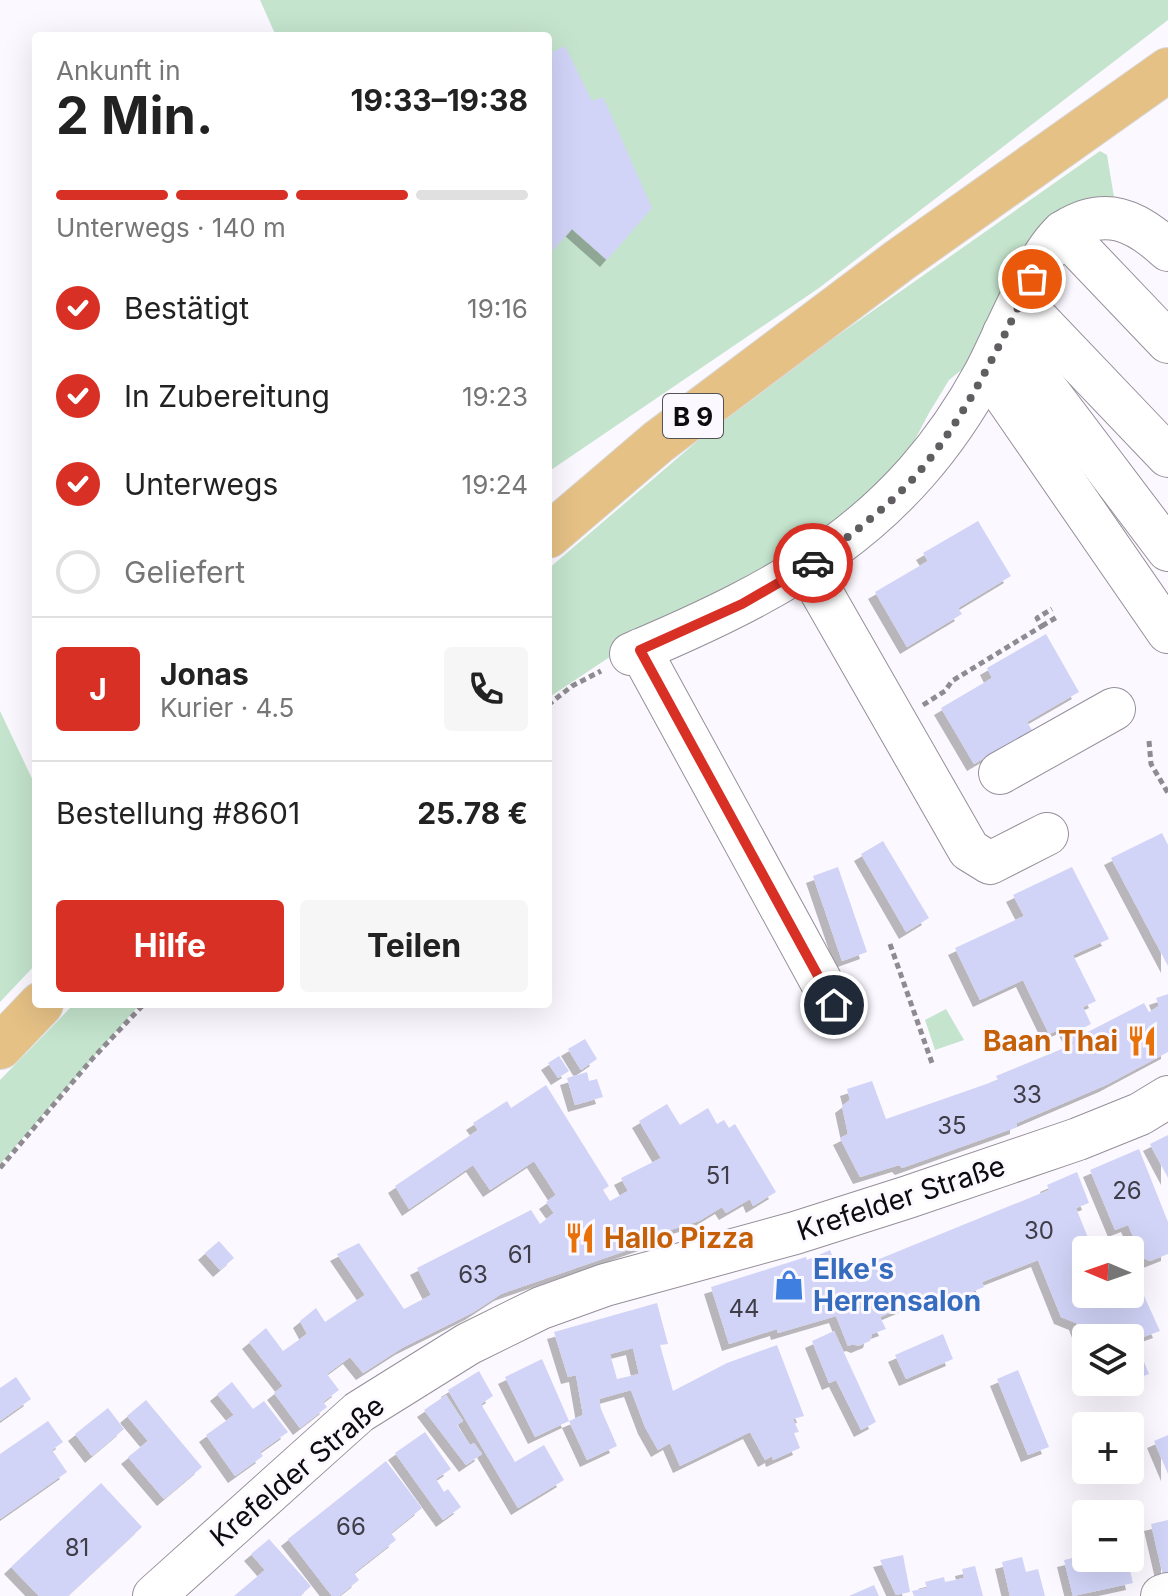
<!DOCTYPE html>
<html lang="de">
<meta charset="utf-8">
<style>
:root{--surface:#fff;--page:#f6f6f6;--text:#222;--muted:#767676;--line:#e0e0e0;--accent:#d93025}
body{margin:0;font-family:Inter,sans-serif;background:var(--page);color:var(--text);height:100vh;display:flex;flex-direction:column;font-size:30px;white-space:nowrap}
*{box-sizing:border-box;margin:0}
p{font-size:26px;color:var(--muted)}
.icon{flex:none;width:44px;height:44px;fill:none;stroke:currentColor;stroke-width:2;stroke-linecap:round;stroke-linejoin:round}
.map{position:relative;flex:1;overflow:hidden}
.sheet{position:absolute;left:32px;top:32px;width:520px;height:976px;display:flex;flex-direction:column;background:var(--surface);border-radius:8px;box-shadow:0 8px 32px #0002}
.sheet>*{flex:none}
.needle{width:52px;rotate:272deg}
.controls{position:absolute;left:1072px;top:1236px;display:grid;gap:16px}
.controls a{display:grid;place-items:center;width:72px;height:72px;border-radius:8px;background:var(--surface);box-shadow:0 8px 32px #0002;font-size:40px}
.pin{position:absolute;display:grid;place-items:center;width:68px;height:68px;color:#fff;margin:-34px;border:4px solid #fff;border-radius:50%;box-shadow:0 2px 8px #0007}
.courier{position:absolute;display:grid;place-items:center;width:80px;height:80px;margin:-40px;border:6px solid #d93025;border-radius:50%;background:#fff;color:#222;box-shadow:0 2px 10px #0007}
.headline em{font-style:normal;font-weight:700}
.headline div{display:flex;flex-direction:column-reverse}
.headline{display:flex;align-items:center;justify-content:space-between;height:136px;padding:0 24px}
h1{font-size:52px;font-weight:700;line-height:60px}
.bar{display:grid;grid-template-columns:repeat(4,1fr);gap:12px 8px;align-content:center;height:96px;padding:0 24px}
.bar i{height:10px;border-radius:6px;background:var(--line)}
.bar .selected{background:var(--accent)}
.bar p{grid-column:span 4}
.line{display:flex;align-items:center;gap:20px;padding:0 24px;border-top:2px solid var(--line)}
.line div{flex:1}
.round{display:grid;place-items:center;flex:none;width:84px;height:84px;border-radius:8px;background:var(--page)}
ol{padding:0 24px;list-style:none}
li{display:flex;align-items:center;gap:24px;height:88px}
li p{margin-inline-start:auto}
li .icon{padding:8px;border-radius:50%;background:var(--accent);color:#fff;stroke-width:4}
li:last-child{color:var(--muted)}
li i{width:44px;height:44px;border:4px solid var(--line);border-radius:50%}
.cta{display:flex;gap:16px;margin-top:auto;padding:16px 24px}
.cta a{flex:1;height:92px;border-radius:8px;background:var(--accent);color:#fff;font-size:32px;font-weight:700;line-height:92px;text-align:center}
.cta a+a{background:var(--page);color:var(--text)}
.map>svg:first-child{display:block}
.green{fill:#c4e4cd}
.building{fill:#d1d4f7;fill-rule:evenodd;filter:url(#shadow)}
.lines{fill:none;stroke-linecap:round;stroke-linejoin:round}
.minor-casing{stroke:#968f9a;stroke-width:44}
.major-casing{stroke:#d8d8d8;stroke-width:46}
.path{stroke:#8f8c91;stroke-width:5;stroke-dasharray:6 4;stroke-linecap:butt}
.minor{stroke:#fff;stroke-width:42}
.major{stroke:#e5c185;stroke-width:44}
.done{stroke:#615e62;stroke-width:8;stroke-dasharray:0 14.4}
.route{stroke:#d93025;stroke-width:10}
.labels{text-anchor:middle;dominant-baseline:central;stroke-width:6;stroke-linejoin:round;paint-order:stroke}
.number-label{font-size:24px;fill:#3e3d48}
.shield{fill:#fcf8ff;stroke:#555256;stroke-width:2}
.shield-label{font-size:26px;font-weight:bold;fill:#0d0b0e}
.food-label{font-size:28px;font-weight:bold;fill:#c56008;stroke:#fcf8ff;text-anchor:end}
.street-label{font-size:28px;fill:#0d0b0e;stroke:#fcf8ff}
.shop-label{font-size:28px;font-weight:bold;fill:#366cbe;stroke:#fcf8ff;text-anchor:start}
</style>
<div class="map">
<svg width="1168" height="1596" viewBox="0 0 1168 1596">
<defs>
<filter id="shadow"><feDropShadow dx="-7" dy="7" stdDeviation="0" flood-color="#0004"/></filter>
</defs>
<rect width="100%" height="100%" fill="#fcf8ff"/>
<g class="green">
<polygon points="260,0 1168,0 1168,20 819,288 548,472 548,36 276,36"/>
<polygon points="1100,151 1107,155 1115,203 981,354 949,380 929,413 899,470 853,517 643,635 548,698 548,569 701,438 830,341"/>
<polygon points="0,711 36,787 36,964 0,1002"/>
<polygon points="74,1004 140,1004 0,1164 0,1080"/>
<polygon points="946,1009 964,1040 935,1050 925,1020"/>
</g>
<g class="building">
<polygon points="565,46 592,101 603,97 652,208 607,260 572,229 548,256 548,54"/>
<polygon points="978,521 1011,576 958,608 962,614 907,647 875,592 928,561 923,553"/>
<polygon points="1046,634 1079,692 1027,722 1032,730 974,764 941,708 992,678 987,668"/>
<polygon points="1162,833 1168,845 1168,966 1111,858"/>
<polygon points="883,841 929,918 906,932 861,854"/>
<polygon points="838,867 867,952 842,961 813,876"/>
<polygon points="1072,867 1109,939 1073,955 1096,1001 1083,1007 1091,1024 1079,1030 1082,1035 1144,1003 1149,1012 1159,1006 1156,998 1168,994 1168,1052 1106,1085 1017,1123 1017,1127 902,1168 899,1165 860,1177 840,1138 848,1134 842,1106 850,1100 847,1089 872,1081 886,1119 998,1080 996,1076 1074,1044 1065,1027 1049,1034 1023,980 980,1000 955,948 1024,916 1013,895"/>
<polygon points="585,1039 597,1059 581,1070 568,1049"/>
<polygon points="559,1056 569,1071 558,1078 548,1063"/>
<polygon points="587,1072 589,1081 597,1079 603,1097 575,1105 567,1078"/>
<polygon points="546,1085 609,1186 603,1190 610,1201 628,1191 621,1178 661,1158 639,1121 667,1104 680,1125 708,1108 717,1124 724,1120 729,1128 735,1124 776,1192 753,1206 750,1199 726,1213 722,1207 699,1221 654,1235 657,1240 501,1294 472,1313 402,1348 363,1373 350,1357 327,1374 339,1390 323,1402 327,1407 300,1428 274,1393 283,1386 249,1342 266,1328 283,1351 307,1334 300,1321 316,1308 325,1322 365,1295 337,1254 359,1243 404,1309 431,1295 417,1268 531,1210 540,1224 554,1213 546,1202 556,1195 534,1161 490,1190 473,1165 409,1209 395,1186 478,1130 473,1123 507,1101 511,1108"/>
<polygon points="1168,1135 1168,1178 1150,1144"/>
<polygon points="1139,1149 1168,1222 1168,1254 1150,1261 1143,1258 1128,1225 1115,1230 1090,1170"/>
<polygon points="1077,1172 1089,1203 1076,1208 1093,1250 1086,1250 1086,1294 1130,1294 1130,1265 1160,1331 1135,1340 1149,1374 1130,1381 1130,1338 1086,1338 1086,1349 1076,1323 1061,1317 1038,1260 982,1282 984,1287 935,1307 931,1295 880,1317 886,1329 872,1334 870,1341 858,1346 853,1344 848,1346 836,1316 778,1333 777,1329 729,1344 711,1287 806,1257 807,1260 830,1250 840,1275 1049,1190 1047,1185"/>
<polygon points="219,1241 234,1258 220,1270 205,1253"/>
<path d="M657,1303L668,1344L660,1345L673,1391L727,1363L777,1345L804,1416L793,1419L799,1432L794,1433L800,1448L773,1460L772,1456L765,1460L750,1432L680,1466L670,1443L658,1450L645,1427L631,1390L599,1399L601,1409L617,1446L587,1460L569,1421L535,1437L505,1377L542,1359L569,1421L583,1415L576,1375L568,1377L554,1332ZM633,1348L639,1374L617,1379L610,1354Z"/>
<polygon points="834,1331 876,1422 861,1430 836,1380 829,1383 812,1341"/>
<polygon points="943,1334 953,1359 906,1379 895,1355"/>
<polygon points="1018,1370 1049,1447 1028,1455 997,1379"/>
<polygon points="479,1371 493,1396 481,1404 515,1462 544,1445 564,1480 518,1508 448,1390"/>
<polygon points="16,1377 31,1399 0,1421 0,1388"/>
<polygon points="232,1382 253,1409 264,1401 288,1432 260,1452 263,1456 235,1476 206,1435 234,1415 217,1394"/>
<polygon points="446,1395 463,1421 457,1425 470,1445 474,1443 482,1454 466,1465 424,1410"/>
<polygon points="146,1400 202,1467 164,1499 128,1457 148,1441 127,1416"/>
<polygon points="108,1408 124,1429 92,1456 75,1434"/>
<polygon points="48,1421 63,1442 52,1450 67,1472 0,1519 0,1454"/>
<polygon points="1133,1431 1143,1455 1130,1458 1130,1432"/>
<polygon points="425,1432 451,1469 436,1479 444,1492 448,1489 461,1507 443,1520 395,1453"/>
<polygon points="1168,1435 1168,1474 1154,1441"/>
<polygon points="386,1461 422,1508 391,1533 396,1540 354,1573 359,1580 339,1596 332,1596 288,1539"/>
<polygon points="101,1483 142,1527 68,1596 39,1596 11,1567"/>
<polygon points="1168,1520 1168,1575 1163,1576 1151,1524"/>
<polygon points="269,1539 311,1586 300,1596 234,1596 265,1570 251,1554"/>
<polygon points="903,1555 910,1592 896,1595 880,1560"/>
<polygon points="1086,1555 1086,1558 1127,1558 1133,1583 1073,1596 1064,1560"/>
<polygon points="1022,1557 1026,1572 1038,1569 1045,1596 1010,1596 1002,1562"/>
<polygon points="975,1566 983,1596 914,1596 912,1591 927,1588 925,1582 944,1577 945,1582 964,1578 962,1569"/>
<polygon points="874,1585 879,1596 849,1596"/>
</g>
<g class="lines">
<g class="minor-casing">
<g id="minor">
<polyline points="1063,232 1168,342"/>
<polyline points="1021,302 1168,456"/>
<polyline points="1004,333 1168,550"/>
<polyline points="985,374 1003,393 1168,632"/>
<polyline points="807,567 969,850 990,863 1047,834"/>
<polyline points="640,650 834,1005"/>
<path d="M631,654C785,589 902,526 985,373C1002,342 1039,248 1065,231C1105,206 1136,220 1168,250"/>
<polyline points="1000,773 1114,709"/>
<polyline points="154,1596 359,1412 468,1344 541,1308 605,1285 795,1233 908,1197 1078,1139 1140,1114 1168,1097"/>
<polyline points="1162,1596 1168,1594"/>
</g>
</g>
<g class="major-casing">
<g id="major">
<polyline points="548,536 658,442 900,260 1168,70"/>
<polyline points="0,1047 41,1004"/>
</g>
</g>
<g class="path">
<polyline points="1042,626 1057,617"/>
<polyline points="548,705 572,686 601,671"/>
<polyline points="923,705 945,691 952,681 1042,626 1037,618 1052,609"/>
<polyline points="1149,741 1151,764 1168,793"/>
<polyline points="890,944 932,1063"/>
<polyline points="0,1168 93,1058 144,1004"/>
</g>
<use href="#minor" class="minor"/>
<use href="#major" class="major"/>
</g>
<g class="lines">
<path class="done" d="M813,563C848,537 882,512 912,480C964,422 998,348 1032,279"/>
<polyline class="route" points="813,563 742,604 640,650 834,1005"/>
</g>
<defs>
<g id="restaurant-bare" transform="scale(2.4)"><path d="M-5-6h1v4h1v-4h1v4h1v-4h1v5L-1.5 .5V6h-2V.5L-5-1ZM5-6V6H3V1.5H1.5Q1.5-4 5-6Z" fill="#e8710a" stroke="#fcf8ff" stroke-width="2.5" paint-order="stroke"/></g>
<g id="shop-bare" transform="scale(2.4)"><path d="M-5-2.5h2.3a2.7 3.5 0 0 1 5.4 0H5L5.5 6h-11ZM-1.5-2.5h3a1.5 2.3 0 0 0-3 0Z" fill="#3f7fe0" stroke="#fcf8ff" stroke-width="2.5" paint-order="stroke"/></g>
</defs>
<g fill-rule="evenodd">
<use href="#restaurant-bare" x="1142" y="1041"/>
<use href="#restaurant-bare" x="580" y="1238"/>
<use href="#shop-bare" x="789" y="1285"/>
</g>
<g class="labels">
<g class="number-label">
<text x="1027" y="1094">33</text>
<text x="952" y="1125">35</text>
<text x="718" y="1175">51</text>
<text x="1127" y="1190">26</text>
<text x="1039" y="1230">30</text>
<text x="520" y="1254">61</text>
<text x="473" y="1274">63</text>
<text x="744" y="1308">44</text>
<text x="351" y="1526">66</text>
<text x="77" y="1547">81</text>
</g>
<rect class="shield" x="663" y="394" width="60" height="44" rx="6"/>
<g class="shield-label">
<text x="693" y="416">B 9</text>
</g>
<g class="food-label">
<text x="1118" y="1041">Baan Thai</text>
<text x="604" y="1238" text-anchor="start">Hallo Pizza</text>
</g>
<g class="street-label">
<text transform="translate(901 1198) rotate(-18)">Krefelder Straße</text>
<text transform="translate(297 1471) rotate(-40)">Krefelder Straße</text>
</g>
<g class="shop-label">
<text x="813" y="1269">Elke's<tspan x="813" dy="32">Herrensalon</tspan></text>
</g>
</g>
</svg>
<div class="controls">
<a><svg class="needle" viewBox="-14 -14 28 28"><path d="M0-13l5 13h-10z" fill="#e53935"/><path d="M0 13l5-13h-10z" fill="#767676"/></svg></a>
<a><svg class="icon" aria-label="layers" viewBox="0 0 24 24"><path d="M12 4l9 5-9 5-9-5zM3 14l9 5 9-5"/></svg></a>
<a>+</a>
<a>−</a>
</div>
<div class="pin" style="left:1032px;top:279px;background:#ea580c"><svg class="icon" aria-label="bag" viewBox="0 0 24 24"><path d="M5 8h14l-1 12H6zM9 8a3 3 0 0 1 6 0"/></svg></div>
<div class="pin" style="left:834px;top:1005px;background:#1f2937"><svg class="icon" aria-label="home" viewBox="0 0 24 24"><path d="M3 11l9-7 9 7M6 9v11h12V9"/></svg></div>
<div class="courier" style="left:813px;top:563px"><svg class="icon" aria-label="car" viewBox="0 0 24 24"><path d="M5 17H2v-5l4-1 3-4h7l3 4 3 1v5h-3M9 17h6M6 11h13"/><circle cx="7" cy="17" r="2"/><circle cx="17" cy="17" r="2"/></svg></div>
<section class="sheet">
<div class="headline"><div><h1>2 Min.</h1><p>Ankunft in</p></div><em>19:33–19:38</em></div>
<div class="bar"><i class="selected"></i><i class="selected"></i><i class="selected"></i><i></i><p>Unterwegs · 140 m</p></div>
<ol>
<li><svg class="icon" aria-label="check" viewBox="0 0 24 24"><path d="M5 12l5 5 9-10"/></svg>Bestätigt<p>19:16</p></li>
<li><svg class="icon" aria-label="check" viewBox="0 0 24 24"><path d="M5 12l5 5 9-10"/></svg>In Zubereitung<p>19:23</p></li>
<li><svg class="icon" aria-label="check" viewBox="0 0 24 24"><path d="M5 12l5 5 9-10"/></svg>Unterwegs<p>19:24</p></li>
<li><i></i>Geliefert</li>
</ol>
<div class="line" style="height:144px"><b class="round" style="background:var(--accent);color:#fff">J</b><div><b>Jonas</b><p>Kurier · 4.5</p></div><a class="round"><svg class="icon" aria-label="phone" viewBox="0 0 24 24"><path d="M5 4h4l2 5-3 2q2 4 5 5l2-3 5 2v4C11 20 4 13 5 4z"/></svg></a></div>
<div class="line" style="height:104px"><div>Bestellung #8601</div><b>25.78 €</b></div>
<div class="cta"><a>Hilfe</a><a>Teilen</a></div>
</section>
</div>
